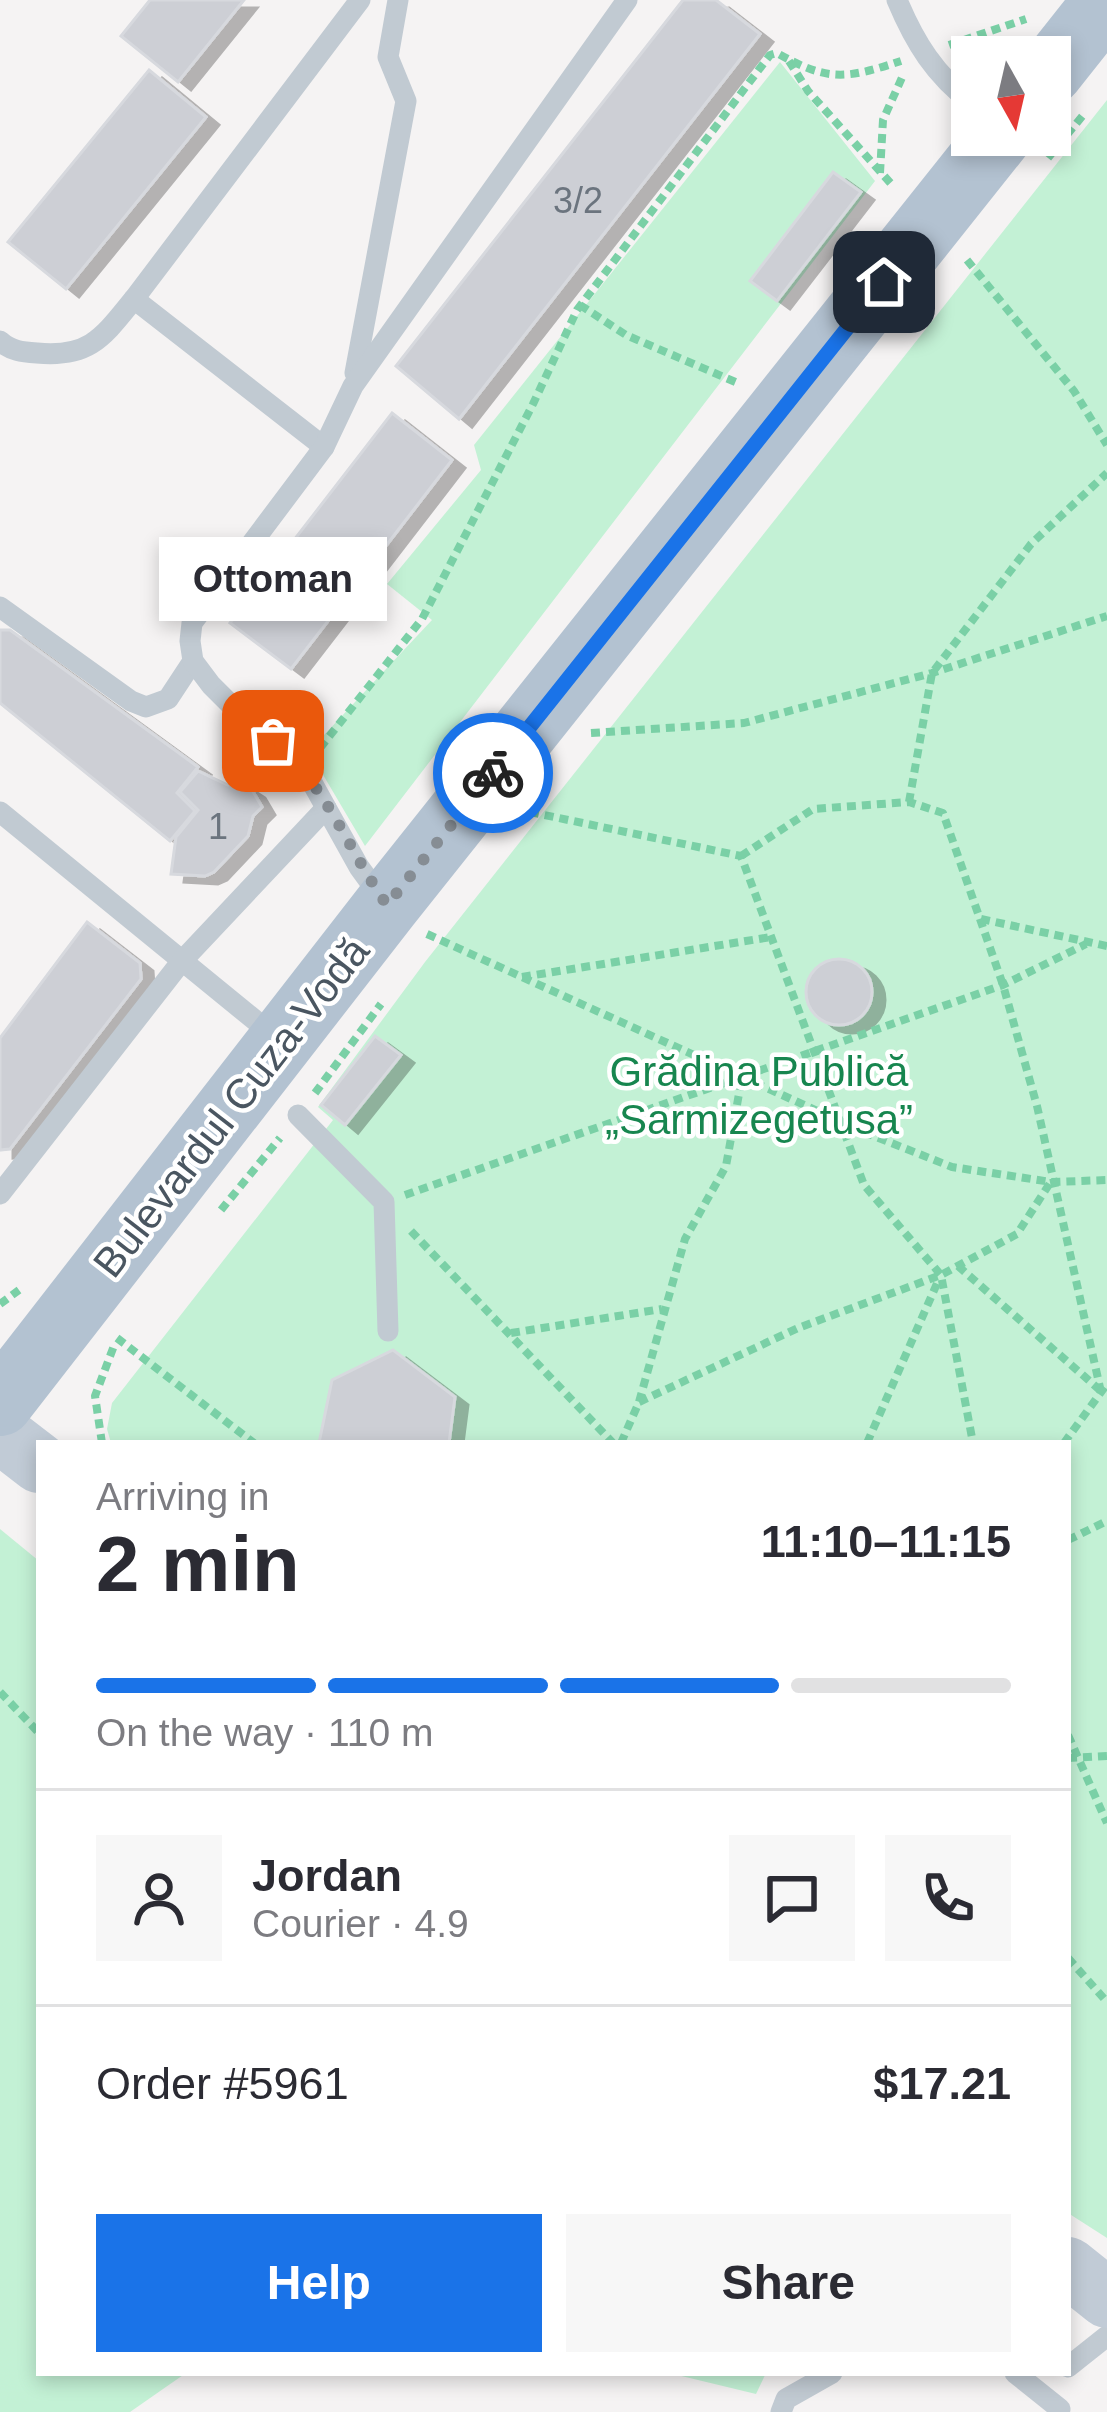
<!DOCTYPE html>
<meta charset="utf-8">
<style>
:root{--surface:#fff;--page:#f7f7f7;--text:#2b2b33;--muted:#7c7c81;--line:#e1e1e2;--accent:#1a73e8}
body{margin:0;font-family:Helvetica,sans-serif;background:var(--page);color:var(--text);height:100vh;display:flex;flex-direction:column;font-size:45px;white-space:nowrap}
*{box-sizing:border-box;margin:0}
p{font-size:39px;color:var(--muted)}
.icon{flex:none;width:66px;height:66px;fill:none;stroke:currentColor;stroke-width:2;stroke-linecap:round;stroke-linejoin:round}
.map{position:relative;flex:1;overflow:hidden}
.drawer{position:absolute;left:36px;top:1440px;width:1035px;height:936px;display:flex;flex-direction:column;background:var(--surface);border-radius:0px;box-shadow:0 6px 18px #0003}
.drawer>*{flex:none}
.needle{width:78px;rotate:172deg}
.buttons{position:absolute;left:951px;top:36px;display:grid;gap:24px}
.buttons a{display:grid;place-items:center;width:120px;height:120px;border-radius:0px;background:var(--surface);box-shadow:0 6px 18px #0003;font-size:60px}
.pin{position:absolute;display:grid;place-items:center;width:102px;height:102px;color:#fff;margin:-51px;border-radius:24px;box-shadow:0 6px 18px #0006}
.courier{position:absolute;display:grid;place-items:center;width:120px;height:120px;margin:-60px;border:9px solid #1a73e8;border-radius:50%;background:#fff;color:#222;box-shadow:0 3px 15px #0007}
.bubble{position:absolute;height:84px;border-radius:0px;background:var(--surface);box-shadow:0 6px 18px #0003;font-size:39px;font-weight:700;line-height:84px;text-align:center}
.headline em{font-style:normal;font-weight:700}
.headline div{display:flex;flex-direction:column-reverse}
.headline{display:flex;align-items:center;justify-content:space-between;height:204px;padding:0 60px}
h1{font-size:78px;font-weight:700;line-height:90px}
.bar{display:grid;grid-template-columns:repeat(4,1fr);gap:18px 12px;align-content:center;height:144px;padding:0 60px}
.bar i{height:15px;border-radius:9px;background:var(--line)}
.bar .on{background:var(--accent)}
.bar p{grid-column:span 4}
.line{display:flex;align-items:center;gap:30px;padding:0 60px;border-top:3px solid var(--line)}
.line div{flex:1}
.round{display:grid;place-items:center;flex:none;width:126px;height:126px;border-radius:0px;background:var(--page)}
.primary-button{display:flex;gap:24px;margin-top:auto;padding:24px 60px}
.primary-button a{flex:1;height:138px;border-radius:0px;background:var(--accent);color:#fff;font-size:48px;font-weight:700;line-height:138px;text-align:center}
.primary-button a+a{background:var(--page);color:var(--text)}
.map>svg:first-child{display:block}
.green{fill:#c3f1d5}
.building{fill:#cdcfd5;stroke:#d7d9de;stroke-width:3;filter:url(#shadow)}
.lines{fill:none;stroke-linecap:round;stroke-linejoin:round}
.path{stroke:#7ad0a6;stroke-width:8;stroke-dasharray:9 6;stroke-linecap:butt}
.lane{stroke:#c1cad2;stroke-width:21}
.secondary{stroke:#c1cbd6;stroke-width:60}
.primary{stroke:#b3c2d1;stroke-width:66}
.done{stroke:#868d94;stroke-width:12;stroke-dasharray:0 21.6}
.route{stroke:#1a73e8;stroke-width:15}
.labels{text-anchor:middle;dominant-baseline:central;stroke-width:9;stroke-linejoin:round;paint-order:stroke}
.number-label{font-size:36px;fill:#6b747e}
.park-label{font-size:42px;fill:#17864f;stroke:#fff}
.street-label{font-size:42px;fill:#4a5661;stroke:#fff}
</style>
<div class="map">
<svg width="1107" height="2412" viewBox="0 0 1107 2412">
<defs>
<filter id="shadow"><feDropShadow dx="13" dy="8" stdDeviation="0" flood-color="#0004"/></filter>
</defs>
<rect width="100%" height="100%" fill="#f5f3f3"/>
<g class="green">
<polygon points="780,62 875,181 365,846 309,751 432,620 387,584 481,470 474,445"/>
<polygon points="1107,100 1107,2238 1068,2213 1068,1443 111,1443 107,1429 112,1403 333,1120 318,1107 425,962"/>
<polygon points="0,1529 39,1561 39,2373 186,2373 130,2412 0,2412"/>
<polygon points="669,2373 766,2373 756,2394"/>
</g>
<g class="building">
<polygon points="150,0 244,0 178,82 121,36"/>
<polygon points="683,0 716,0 760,34 459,419 396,366"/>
<polygon points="149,70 206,117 66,289 8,242"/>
<polygon points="833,172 861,192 777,301 750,281"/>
<polygon points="392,413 452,460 291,669 230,623"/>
<polygon points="0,630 10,630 198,767 177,793 195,811 170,841 0,703"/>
<polygon points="198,771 228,785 238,781 252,790 262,807 253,816 248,836 214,872 205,876 171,874 176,837 198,810 180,792"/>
<polygon points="87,922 140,963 141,979 10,1149 0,1150 0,1038"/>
<circle cx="839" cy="992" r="33"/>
<polygon points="375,1036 401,1055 345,1125 321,1105"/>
<polygon points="393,1350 455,1397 449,1443 319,1443 332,1380"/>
</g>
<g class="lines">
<g class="path">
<polyline points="949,45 1026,19"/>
<polyline points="789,61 808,91 894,187"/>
<polyline points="1048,158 1084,114"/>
<polyline points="880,173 883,120 904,73"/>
<polyline points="967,260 1074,391 1107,445"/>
<polyline points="580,305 626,335 740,384"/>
<polyline points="591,733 744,723 932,673 1107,616"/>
<path d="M320,748L422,619L533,404L577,310L770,55L777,53C828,82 846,79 901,61"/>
<polyline points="909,802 932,673 1031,544 1107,473"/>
<polyline points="530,812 741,856 864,1185 941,1275 973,1443"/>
<polyline points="741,856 813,809 909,802 943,813 1003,985 1037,1106 1101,1392"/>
<polyline points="981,919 1107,946"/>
<polyline points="427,934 866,1133 952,1167 1051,1182 1107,1180"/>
<polyline points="522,977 771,937"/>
<polyline points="315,1093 381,1004"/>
<polyline points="405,1195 1003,985 1086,944"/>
<polyline points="221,1210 280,1138"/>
<polyline points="411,1231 613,1443"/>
<polyline points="958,1266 1101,1391"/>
<polyline points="0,1304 19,1290"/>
<polyline points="511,1333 662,1309"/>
<polyline points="117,1338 254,1443"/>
<polyline points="639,1402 798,1328 941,1275 1017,1234 1050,1183"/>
<polyline points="102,1443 95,1396 115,1343"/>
<polyline points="621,1443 639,1402 685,1239 726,1166 742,1077"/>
<polyline points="867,1443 939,1279"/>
<polyline points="1064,1443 1107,1384"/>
<polyline points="1068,1540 1107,1521"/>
<polyline points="0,1692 39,1733"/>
<polyline points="1068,1735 1107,1823"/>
<polyline points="1068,1758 1107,1756"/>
<polyline points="1068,1958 1107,2002"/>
</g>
<g class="lane">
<path d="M897,0C915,43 935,75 972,103"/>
<polyline points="134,299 360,0"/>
<path d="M0,341C11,351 22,352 37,353C90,358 103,337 134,299L324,447"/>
<polyline points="355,373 406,101 388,57 398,0"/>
<polyline points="0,607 131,701 146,707 168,699 193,661"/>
<polyline points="0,812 278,1039"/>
<polyline points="383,900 359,867 300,761 246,720 211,685 193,661 190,641 192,623 324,447 353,386 627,0"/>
<polyline points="298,1115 384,1202 388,1331"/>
<polyline points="0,1194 181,962 326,808"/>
<polyline points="1068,2367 1107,2336"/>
<polyline points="1015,2373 1060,2409"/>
<polyline points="781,2412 786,2399 832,2373"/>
</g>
<g class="secondary">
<polyline points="0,1433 39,1463"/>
<polyline points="1068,2267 1107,2298"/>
</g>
<g class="primary">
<polyline points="1050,72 1107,0"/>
<polyline points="0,1403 387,905 1000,135"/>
</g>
</g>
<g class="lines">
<path class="done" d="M273,741C323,779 350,853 387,905L493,773"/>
<polyline class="route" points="493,773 884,282"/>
</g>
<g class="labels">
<g class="number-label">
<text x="578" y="200">3/2</text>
<text x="218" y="826">1</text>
</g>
<g class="park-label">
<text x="759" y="1071">Grădina Publică<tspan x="759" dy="48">„Sarmizegetusa”</tspan></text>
</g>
<g class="street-label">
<text transform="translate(231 1107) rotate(-52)">Bulevardul Cuza-Vodă</text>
</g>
</g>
</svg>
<div class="buttons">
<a><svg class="needle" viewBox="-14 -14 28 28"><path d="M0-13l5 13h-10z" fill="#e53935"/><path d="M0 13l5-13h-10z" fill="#7c7c81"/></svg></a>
</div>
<div class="pin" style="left:273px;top:741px;background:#ea580c"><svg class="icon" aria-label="bag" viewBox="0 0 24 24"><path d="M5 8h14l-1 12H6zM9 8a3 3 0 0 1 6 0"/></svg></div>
<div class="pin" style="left:884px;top:282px;background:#1f2937"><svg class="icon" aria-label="home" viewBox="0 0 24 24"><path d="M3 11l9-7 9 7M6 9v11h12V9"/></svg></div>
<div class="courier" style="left:493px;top:773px"><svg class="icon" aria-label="bike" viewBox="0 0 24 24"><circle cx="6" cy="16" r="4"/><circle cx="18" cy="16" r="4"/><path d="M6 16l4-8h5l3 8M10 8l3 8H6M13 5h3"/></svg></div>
<div class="bubble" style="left:159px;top:537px;width:228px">Ottoman</div>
<section class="drawer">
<div class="headline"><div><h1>2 min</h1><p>Arriving in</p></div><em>11:10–11:15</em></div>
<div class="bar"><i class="on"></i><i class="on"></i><i class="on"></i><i></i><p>On the way · 110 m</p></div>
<div class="line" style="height:216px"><a class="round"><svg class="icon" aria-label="person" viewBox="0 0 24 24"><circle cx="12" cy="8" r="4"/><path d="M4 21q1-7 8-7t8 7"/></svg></a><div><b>Jordan</b><p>Courier · 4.9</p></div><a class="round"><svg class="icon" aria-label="chat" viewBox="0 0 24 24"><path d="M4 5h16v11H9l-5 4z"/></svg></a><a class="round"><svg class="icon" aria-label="phone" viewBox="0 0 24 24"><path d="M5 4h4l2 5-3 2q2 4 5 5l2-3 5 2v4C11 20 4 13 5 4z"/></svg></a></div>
<div class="line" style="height:156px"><div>Order #5961</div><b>$17.21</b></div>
<div class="primary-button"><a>Help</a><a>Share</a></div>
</section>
</div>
